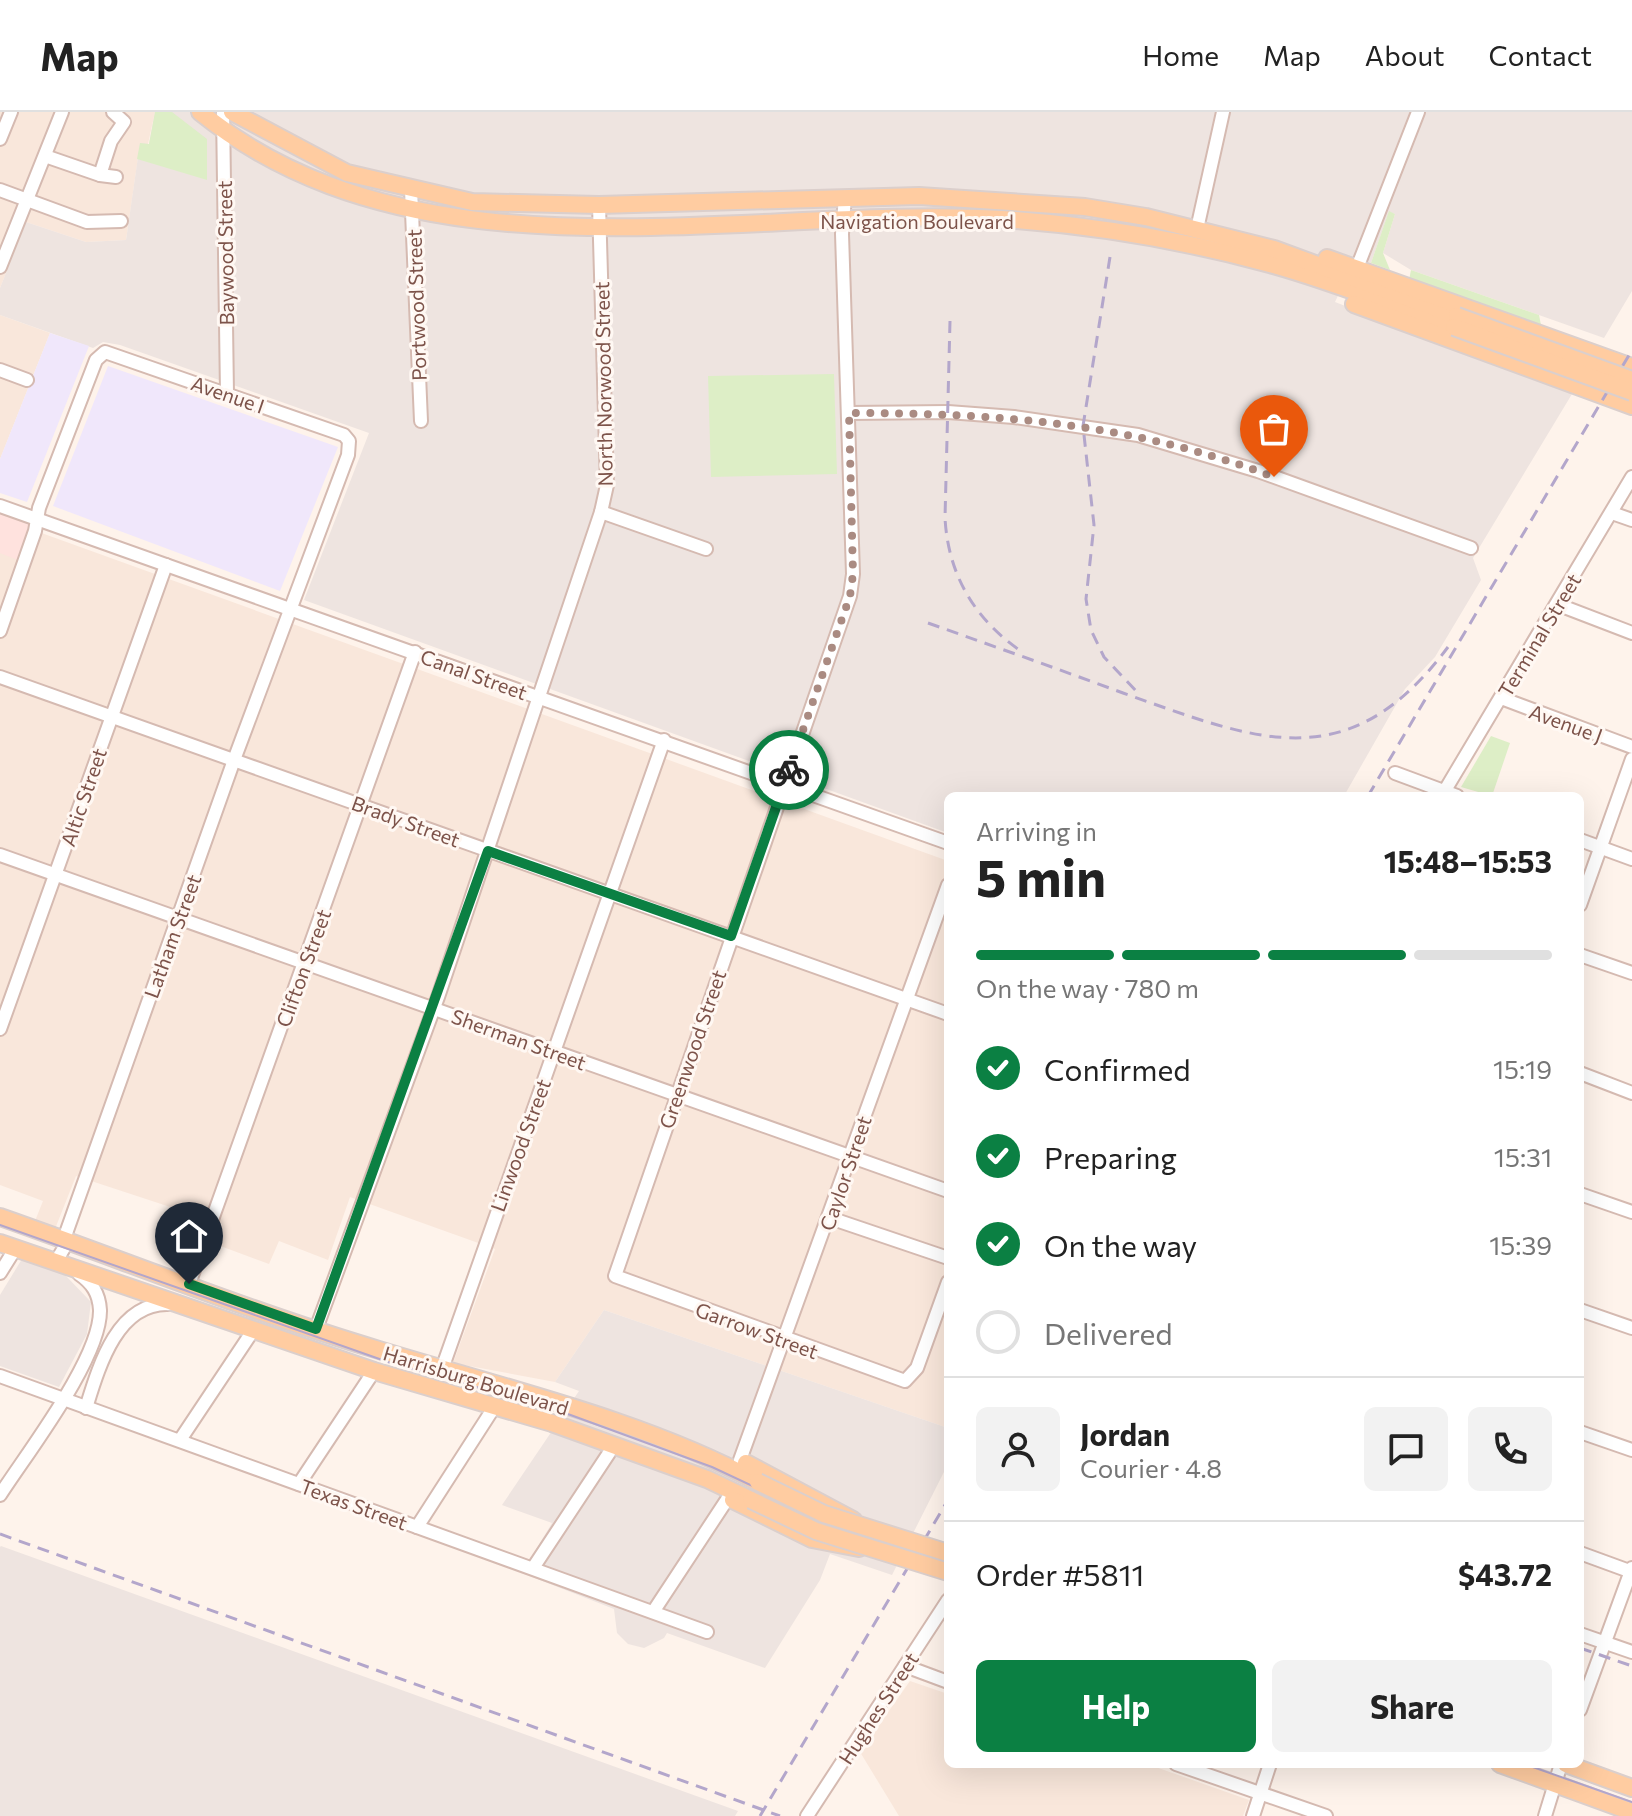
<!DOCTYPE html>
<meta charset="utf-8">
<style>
:root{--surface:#fff;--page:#f2f2f2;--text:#222;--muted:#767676;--line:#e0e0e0;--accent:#0b8043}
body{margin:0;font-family:Commissioner,sans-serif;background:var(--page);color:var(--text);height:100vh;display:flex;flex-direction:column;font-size:30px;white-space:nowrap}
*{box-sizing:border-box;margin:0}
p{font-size:26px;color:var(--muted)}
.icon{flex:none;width:44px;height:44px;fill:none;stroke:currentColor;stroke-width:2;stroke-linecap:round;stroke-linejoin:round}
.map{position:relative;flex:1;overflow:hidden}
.details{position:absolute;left:944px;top:680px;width:640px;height:976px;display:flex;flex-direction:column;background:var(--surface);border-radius:12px;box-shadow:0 8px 32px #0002}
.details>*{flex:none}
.pin{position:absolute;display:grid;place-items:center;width:68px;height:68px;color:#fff;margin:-82px -34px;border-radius:50% 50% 50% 0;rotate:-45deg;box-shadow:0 0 8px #0007}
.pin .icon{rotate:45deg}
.courier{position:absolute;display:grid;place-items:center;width:80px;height:80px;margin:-40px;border:6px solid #0b8043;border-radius:50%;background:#fff;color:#222;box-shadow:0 2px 10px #0007}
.headline em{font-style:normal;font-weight:700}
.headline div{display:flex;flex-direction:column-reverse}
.headline{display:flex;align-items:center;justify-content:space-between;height:136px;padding:0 32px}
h1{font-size:52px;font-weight:700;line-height:60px}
.bar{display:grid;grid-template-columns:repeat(4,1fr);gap:12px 8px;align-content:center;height:96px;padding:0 32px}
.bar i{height:10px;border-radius:6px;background:var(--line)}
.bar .selected{background:var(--accent)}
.bar p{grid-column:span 4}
.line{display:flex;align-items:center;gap:20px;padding:0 32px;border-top:2px solid var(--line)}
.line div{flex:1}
.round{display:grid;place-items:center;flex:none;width:84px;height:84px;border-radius:12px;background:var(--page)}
ol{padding:0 32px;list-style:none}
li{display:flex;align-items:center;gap:24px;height:88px}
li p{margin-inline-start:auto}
li .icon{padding:8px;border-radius:50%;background:var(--accent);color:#fff;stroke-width:4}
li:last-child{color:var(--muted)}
li i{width:44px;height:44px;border:4px solid var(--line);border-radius:50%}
.primary-button{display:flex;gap:16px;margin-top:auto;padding:16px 32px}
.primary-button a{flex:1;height:92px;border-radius:12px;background:var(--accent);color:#fff;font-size:32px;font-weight:700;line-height:92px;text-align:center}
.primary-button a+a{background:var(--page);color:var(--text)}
header{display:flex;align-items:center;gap:48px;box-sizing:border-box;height:112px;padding:0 40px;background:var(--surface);border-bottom:2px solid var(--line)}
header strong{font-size:38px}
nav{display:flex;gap:44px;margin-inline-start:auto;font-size:28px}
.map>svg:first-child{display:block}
.residential{fill:#f9e7db}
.commercial{fill:#ffe2de}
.industrial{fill:#eee4e0}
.education{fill:#f0e7fb}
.green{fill:#ddeec6}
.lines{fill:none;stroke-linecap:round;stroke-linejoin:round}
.minor-casing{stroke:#d5bab1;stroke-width:16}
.major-casing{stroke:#dbcfcc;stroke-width:20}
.minor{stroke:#fff;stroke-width:12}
.major{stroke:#ffcca1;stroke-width:16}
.tram{stroke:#b3a6cb;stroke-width:2}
.rail{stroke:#b3a6cb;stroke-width:3;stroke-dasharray:12 8;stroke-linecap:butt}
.major-bridge-casing{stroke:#dbcfcc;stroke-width:20;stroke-linecap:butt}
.major-bridge{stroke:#ffcca1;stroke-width:16}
.done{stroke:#aa8b82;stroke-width:8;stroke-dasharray:0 14.4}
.route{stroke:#0b8043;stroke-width:10}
.labels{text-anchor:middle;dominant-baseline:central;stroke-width:6;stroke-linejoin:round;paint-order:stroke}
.street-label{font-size:20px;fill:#7d534a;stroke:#fff8f3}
</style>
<header>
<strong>Map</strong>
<nav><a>Home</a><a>Map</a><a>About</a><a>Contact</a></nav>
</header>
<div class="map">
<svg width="1632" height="1704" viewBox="0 0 1632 1704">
<rect width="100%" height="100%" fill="#fef3eb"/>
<g class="residential">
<polygon points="0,0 155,0 148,32 140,32 126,128 86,130 26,110 0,176"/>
<polygon points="0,203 50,221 0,347"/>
<polygon points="0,406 948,749 948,1316 604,1198 555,1270 453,1251 495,1137 350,1085 328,1148 279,1129 269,1152 215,1132 222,1112 76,1064 53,1122 33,1114 43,1089 0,1073"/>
<polygon points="910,1569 948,1582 948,1652 1147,1652 1249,1688 1243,1704 899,1704 860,1640"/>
</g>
<polygon class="commercial" points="0,401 33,413 20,449 0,441"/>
<g class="industrial">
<polygon points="155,0 1632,0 1632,179 1604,226 1411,158 1383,141 1395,102 1389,100 1371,151 1356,146 1335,190 1572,282 1473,446 1481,468 1435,545 1405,577 1344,684 948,684 948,721 304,488 369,321 120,233 103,230 93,236 0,203 0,176 26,110 86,130 126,128 140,31 149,32"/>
<polygon points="22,1147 65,1163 91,1190 87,1222 59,1275 0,1254 0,1183"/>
<polygon points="604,1198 948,1316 948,1352 892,1463 830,1442 820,1468 765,1556 667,1521 664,1526 644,1536 628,1532 617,1521 614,1497 522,1461 552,1411 502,1393 579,1279 555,1270"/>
<polygon points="0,1435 1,1434 738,1699 735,1704 0,1704"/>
</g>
<g class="education">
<polygon points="50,221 89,234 27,390 0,381 0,347"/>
<polygon points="108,254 338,335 280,479 53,394"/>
</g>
<g class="green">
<polygon points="155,0 172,0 207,27 207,68 137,47 140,31 149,32"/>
<polygon points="1389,99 1395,102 1383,141 1390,158 1371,151"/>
<polygon points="1411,158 1539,203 1541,213 1538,216 1409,168"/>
<polygon points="834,262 837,362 711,365 708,264"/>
<polygon points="1491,624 1510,631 1492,684 1461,675"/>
</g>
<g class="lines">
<g class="minor-casing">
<g id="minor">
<polyline points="223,0 227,282"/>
<polyline points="0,27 11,0"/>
<polyline points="45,44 100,63 116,65"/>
<polyline points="100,63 111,29 124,10 113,0"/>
<polyline points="411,77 421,309"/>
<polyline points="0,78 87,110 121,109"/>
<polyline points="845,85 842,122 853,462 850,484 615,1164 905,1269 917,1256 948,1170"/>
<polyline points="1197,117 1223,0"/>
<polyline points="0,155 62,0"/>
<polyline points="1357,156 1418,0"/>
<polyline points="0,258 27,268"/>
<polyline points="849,301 948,300 1014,305 1138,323 1258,359 1471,436"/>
<polyline points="0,394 948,731"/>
<polyline points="601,400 706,437"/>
<polyline points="1612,401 1632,408"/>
<polyline points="1559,493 1632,521"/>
<polyline points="0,519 35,419 39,396 96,248 105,240 344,323 349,329 348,343 234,648 64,1127 64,1136 55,1151"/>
<polyline points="0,565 948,902"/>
<polyline points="1501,586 1632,635"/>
<polyline points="1395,661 1457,684"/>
<polyline points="1444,680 1632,365"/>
<polyline points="1580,728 1632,747"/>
<polyline points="0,743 948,1079"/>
<polyline points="1580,793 1632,647"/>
<polyline points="1580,843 1632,861"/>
<polyline points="0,917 166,453"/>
<polyline points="1580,961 1632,981"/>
<polyline points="1580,1082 1632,1100"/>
<polyline points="830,1106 948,1146"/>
<polyline points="0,1161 15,1137"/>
<polyline points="189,1172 415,540"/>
<polyline points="1580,1198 1632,1216"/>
<polyline points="316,1217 438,885 601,400 607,373 599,93"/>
<polyline points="442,1257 664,628"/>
<polyline points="0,1264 707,1520"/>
<path d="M86,1296C99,1254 117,1191 168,1192"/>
<polyline points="1580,1320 1632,1338"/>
<polyline points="180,1328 254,1217"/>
<polyline points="740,1348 948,773"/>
<polyline points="299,1372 374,1259"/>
<path d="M0,1383C27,1341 101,1246 100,1198C99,1181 92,1171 79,1162"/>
<polyline points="417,1415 491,1300"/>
<polyline points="1580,1441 1632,1460"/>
<polyline points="533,1456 609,1341"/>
<polyline points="653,1500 728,1386"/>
<polyline points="1580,1522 1632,1540"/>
<polyline points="905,1554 948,1570"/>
<polyline points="1580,1598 1632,1456"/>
<polyline points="1176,1652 1326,1704"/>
<polyline points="807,1704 948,1488"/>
<polyline points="1253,1704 1270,1652"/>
<polyline points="1545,1704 1561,1652"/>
</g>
</g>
<g class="major-casing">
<g id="major">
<path d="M200,0C420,178 741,93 1001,107C1092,113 1182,128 1270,152C1332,169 1393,194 1454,215"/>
<polyline points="232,0 347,61 472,90 599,93 919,84 1085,95 1146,105 1274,137 1457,204"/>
<polyline points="1327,146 1632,255"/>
<polyline points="1354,192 1632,294"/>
<path d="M0,1105C126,1149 251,1200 379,1238C503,1276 643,1308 758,1370"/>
<polyline points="0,1131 374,1259 552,1311 707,1367 751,1388"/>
<polyline points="746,1351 853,1408"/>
<polyline points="733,1388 812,1427 859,1436"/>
<polyline points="1500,1652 1632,1700"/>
<polyline points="1566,1652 1632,1676"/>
</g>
</g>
<use href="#minor" class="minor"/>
<use href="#major" class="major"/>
<g class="tram">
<polyline points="0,1113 388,1250 557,1298 712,1355 821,1406 948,1446"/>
<polyline points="1524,1652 1632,1690"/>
</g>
<g class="rail">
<polyline points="1110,145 1083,314 1094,413 1086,487 1091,518 1104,545 1137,580"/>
<path d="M950,209L945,406C948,461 973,505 1018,537"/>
<path d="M928,511C993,534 1058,557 1123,581C1256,628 1348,669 1448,535"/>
<polyline points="1368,684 1632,238"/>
<polyline points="0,1422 780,1704"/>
<polyline points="1580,1536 1632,1554"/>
<polyline points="760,1704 948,1388"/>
</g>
<g class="major-bridge-casing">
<g id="major-bridge">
<polyline points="1457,204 1632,268"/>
<polyline points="1454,215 1632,280"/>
<polyline points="758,1370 824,1402 948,1441"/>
<polyline points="751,1388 816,1419 948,1460"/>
</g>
</g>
<use href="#major-bridge" class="major-bridge"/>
</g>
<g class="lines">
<path class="done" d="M789,658L850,484L853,462L849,301C999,301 1132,311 1274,365"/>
<polyline class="route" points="189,1172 316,1217 488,739 731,824 789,658"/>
</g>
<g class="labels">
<g class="street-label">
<text x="917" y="109">Navigation Boulevard</text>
<text transform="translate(225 141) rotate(-91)">Baywood Street</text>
<text transform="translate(416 193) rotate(-92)">Portwood Street</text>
<text transform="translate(603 272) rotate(-91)">North Norwood Street</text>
<text transform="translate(228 282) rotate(19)">Avenue I</text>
<text transform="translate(1539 523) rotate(-59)">Terminal Street</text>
<text transform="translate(474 562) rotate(20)">Canal Street</text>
<text transform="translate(1566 611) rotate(20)">Avenue J</text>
<text transform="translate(83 685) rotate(-71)">Altic Street</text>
<text transform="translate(406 709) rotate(20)">Brady Street</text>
<text transform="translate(172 824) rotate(-70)">Latham Street</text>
<text transform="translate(303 856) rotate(-70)">Clifton Street</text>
<text transform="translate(519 927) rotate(20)">Sherman Street</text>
<text transform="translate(692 937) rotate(-71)">Greenwood Street</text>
<text transform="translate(520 1033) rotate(-70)">Linwood Street</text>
<text transform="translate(845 1061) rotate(-71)">Caylor Street</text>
<text transform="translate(757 1218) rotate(20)">Garrow Street</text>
<text transform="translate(476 1268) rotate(17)">Harrisburg Boulevard</text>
<text transform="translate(354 1392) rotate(20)">Texas Street</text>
<text transform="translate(878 1596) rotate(-57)">Hughes Street</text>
</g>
</g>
</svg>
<div class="pin" style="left:1274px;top:365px;background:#ea580c"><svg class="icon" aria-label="bag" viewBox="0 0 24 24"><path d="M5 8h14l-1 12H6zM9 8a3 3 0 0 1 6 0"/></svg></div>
<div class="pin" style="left:189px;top:1172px;background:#1f2937"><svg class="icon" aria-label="home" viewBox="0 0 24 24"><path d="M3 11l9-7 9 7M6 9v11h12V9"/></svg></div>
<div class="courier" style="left:789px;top:658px"><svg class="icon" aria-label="bike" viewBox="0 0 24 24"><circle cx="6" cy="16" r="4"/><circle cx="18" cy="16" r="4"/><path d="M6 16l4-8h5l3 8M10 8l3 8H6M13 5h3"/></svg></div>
<section class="details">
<div class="headline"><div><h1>5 min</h1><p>Arriving in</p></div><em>15:48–15:53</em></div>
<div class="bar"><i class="selected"></i><i class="selected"></i><i class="selected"></i><i></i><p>On the way · 780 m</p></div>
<ol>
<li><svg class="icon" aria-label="check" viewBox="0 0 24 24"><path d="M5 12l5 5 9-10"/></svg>Confirmed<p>15:19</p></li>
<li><svg class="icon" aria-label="check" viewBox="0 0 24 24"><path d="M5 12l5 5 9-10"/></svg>Preparing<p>15:31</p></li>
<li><svg class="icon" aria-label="check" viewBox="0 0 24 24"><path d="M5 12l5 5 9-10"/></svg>On the way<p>15:39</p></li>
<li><i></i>Delivered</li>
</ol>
<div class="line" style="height:144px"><a class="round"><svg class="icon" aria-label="person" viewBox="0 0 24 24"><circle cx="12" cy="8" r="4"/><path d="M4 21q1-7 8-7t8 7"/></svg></a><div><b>Jordan</b><p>Courier · 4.8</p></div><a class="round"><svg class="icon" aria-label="chat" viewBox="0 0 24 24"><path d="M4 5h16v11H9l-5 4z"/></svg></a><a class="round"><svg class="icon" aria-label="phone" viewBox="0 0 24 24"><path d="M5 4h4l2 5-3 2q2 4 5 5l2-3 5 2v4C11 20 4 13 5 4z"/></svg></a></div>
<div class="line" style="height:104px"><div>Order #5811</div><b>$43.72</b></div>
<div class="primary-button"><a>Help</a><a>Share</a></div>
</section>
</div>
